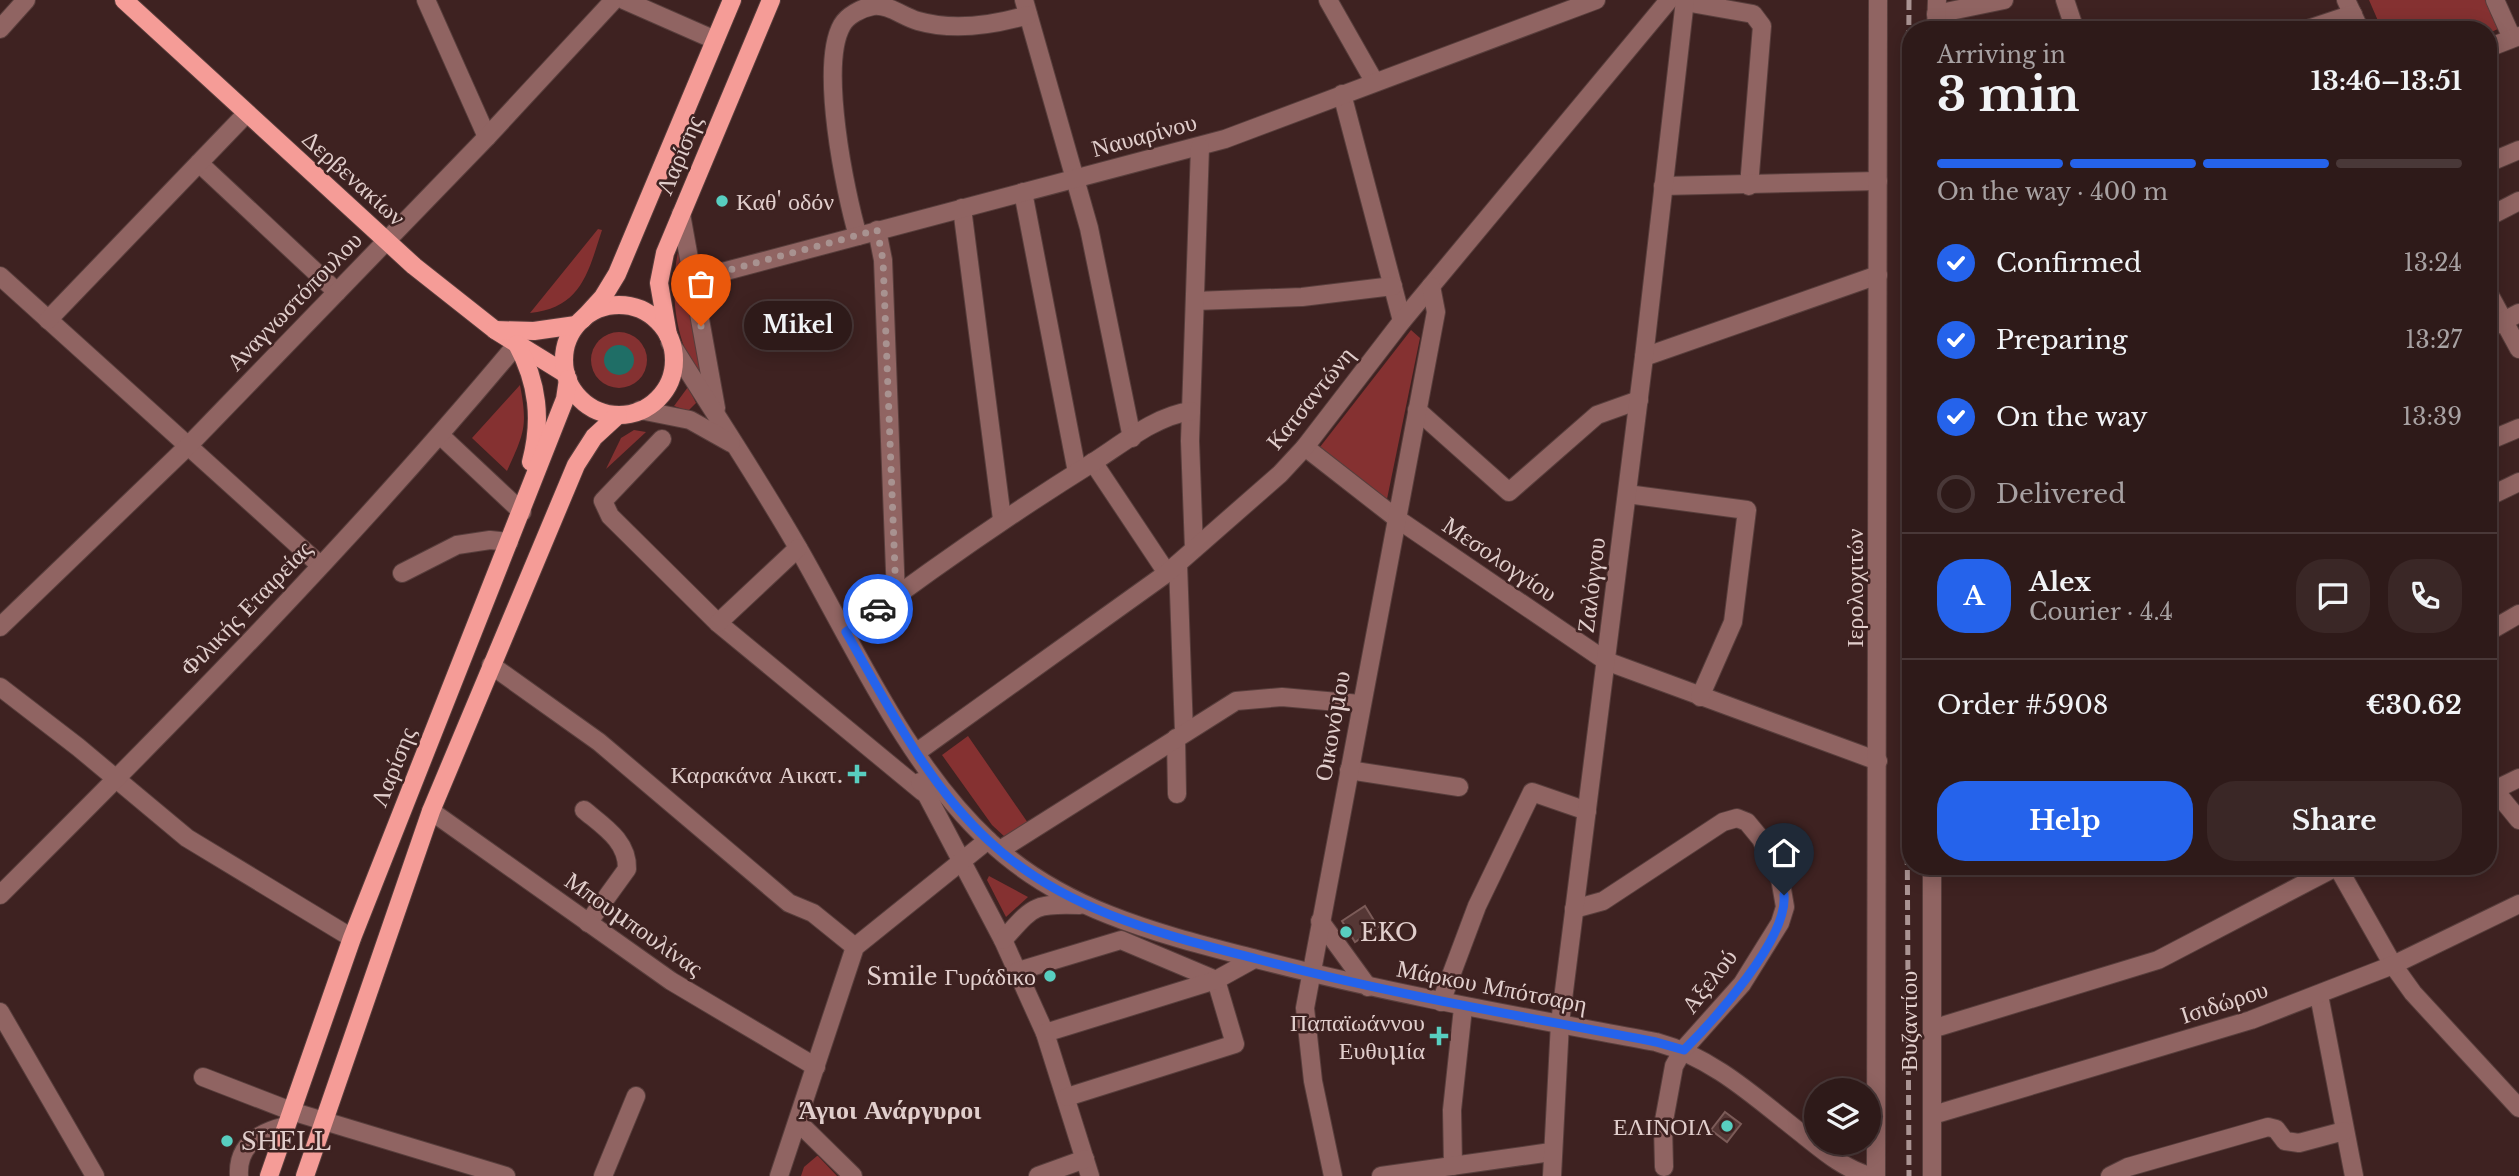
<!DOCTYPE html>
<meta charset="utf-8">
<style>
:root{--surface:#2e1a19;--page:#3a2726;--text:#f1f3f6;--muted:#a7a1a2;--line:#493838;--accent:#2563eb}
body{margin:0;font-family:"Libre Baskerville",serif;background:var(--page);color:var(--text);height:100vh;display:flex;flex-direction:column;font-size:26px;white-space:nowrap}
*{box-sizing:border-box;margin:0}
p{font-size:23px;color:var(--muted)}
.icon{flex:none;width:38px;height:38px;fill:none;stroke:currentColor;stroke-width:2;stroke-linecap:round;stroke-linejoin:round}
.map{position:relative;flex:1;overflow:hidden}
.panel{position:absolute;left:1902px;top:21px;width:595px;height:854px;display:flex;flex-direction:column;background:var(--surface);border-radius:28px;box-shadow:0 4px 18px #0003,0 0 0 2px var(--line)}
.panel>*{flex:none}
.fabs{position:absolute;left:1804px;top:1078px;display:grid;gap:14px}
.fabs a{display:grid;place-items:center;width:77px;height:77px;border-radius:50%;background:var(--surface);box-shadow:0 4px 18px #0003,0 0 0 2px var(--line);font-size:35px}
.pin{position:absolute;display:grid;place-items:center;width:60px;height:60px;color:#fff;margin:-72px -30px;border-radius:50% 50% 50% 0;rotate:-45deg;box-shadow:0 0 7px #0007}
.pin .icon{rotate:45deg}
.courier{position:absolute;display:grid;place-items:center;width:70px;height:70px;margin:-35px;border:5px solid #2563eb;border-radius:50%;background:#fff;color:#222;box-shadow:0 2px 9px #0007}
.bubble{position:absolute;height:49px;border-radius:24px;background:var(--surface);box-shadow:0 4px 18px #0003,0 0 0 2px var(--line);font-size:23px;font-weight:700;line-height:49px;text-align:center}
.headline em{font-style:normal;font-weight:700}
.headline div{display:flex;flex-direction:column-reverse}
.headline{display:flex;align-items:center;justify-content:space-between;height:119px;padding:0 35px}
h1{font-size:46px;font-weight:700;line-height:52px}
.bar{display:grid;grid-template-columns:repeat(4,1fr);gap:10px 7px;align-content:center;height:84px;padding:0 35px}
.bar i{height:9px;border-radius:5px;background:var(--line)}
.bar .current{background:var(--accent)}
.bar p{grid-column:span 4}
.line{display:flex;align-items:center;gap:18px;padding:0 35px;border-top:2px solid var(--line)}
.line div{flex:1}
.round{display:grid;place-items:center;flex:none;width:74px;height:74px;border-radius:28px;background:var(--page)}
ol{padding:0 35px;list-style:none}
li{display:flex;align-items:center;gap:21px;height:77px}
li p{margin-inline-start:auto}
li .icon{padding:7px;border-radius:50%;background:var(--accent);color:#fff;stroke-width:4}
li:last-child{color:var(--muted)}
li i{width:38px;height:38px;border:4px solid var(--line);border-radius:50%}
.cta{display:flex;gap:14px;margin-top:auto;padding:14px 35px}
.cta a{flex:1;height:80px;border-radius:28px;background:var(--accent);color:#fff;font-size:28px;font-weight:700;line-height:80px;text-align:center}
.cta a+a{background:var(--page);color:var(--text)}
.map>svg:first-child{display:block}
.green{fill:#853131}
.water{fill:#1f6e66}
.building{fill:#553735;stroke:#7b5b58;stroke-width:2}
.lines{fill:none;stroke-linecap:round;stroke-linejoin:round}
.minor-casing{stroke:#583e3c;stroke-width:20}
.major-casing{stroke:#583e3c;stroke-width:20}
.minor{stroke:#906462;stroke-width:18}
.major{stroke:#f59c97;stroke-width:18}
.rail{stroke:#aa9493;stroke-width:5;stroke-dasharray:10 5;stroke-linecap:butt}
.done{stroke:#a89290;stroke-width:7;stroke-dasharray:0 12.6}
.route{stroke:#2563eb;stroke-width:9}
.poi-dot{fill:#58cec0;stroke:#3e2221;stroke-width:2.5}
.labels{text-anchor:middle;dominant-baseline:central;stroke-width:5;stroke-linejoin:round;paint-order:stroke}
.street-label{font-size:24px;fill:#e1cecc;stroke:#3e2221}
.poi-label{font-size:24px;fill:#e1cecc;stroke:#3e2221;text-anchor:end}
.neighbourhood-label{font-size:26px;font-weight:bold;fill:#e1cecc;stroke:#3e2221}
</style>
<div class="map">
<svg width="2519" height="1176" viewBox="0 0 2519 1176">
<rect width="100%" height="100%" fill="#3e2221"/>
<g class="green">
<polygon points="2369,0 2488,0 2500,28 2489,33 2488,30 2382,30"/>
<path d="M598,229L602,230C588,273 581,308 530,313Z"/>
<path d="M678,252L679,253L701,375C674,346 670,289 678,252Z"/>
<polygon points="1411,330 1420,338 1387,499 1320,447"/>
<circle cx="619" cy="360" r="28"/>
<path d="M520,385C528,427 524,433 507,471L472,438Z"/>
<polygon points="688,387 696,403 688,411 674,406"/>
<polygon points="634,430 646,432 606,469 621,438"/>
<polygon points="968,736 1028,823 1006,838 992,825 942,755"/>
<polygon points="989,876 1028,897 1006,917 987,880"/>
<polygon points="817,1156 818,1156 837,1176 801,1176 804,1167"/>
</g>
<circle class="water" cx="619" cy="360" r="15"/>
<g class="building">
<polygon points="1365,906 1378,927 1355,942 1342,921"/>
<polygon points="1725,1112 1741,1124 1727,1142 1711,1130"/>
</g>
<g class="lines">
<g class="minor-casing">
<g id="minor">
<polyline points="426,0 487,137"/>
<polyline points="624,0 715,40"/>
<polyline points="1024,0 1089,228 1132,438"/>
<polyline points="1328,0 1374,81"/>
<polyline points="2065,0 2075,30"/>
<polyline points="2346,0 2360,30"/>
<polyline points="2495,0 2512,38"/>
<polyline points="1685,2 1753,14 1762,26 1749,186"/>
<polyline points="1936,14 2004,0"/>
<polyline points="0,29 26,0"/>
<polyline points="1936,30 1937,0"/>
<polyline points="2305,30 2353,14"/>
<polyline points="2488,48 2519,36"/>
<polyline points="1342,94 1402,321"/>
<polyline points="199,163 337,292"/>
<polyline points="2488,163 2519,150"/>
<polyline points="1663,186 1878,181"/>
<polyline points="1023,192 1077,472"/>
<polyline points="962,208 1002,519"/>
<polyline points="681,214 716,408"/>
<polyline points="2488,217 2519,201"/>
<polyline points="877,230 883,260 896,596"/>
<path d="M858,236C845,192 819,65 842,25C847,16 861,8 873,6C889,4 903,17 918,21C953,31 994,25 1028,15"/>
<polyline points="0,276 320,565"/>
<polyline points="692,280 1225,139 1596,0"/>
<polyline points="2488,292 2519,349"/>
<polyline points="1195,301 1302,297 1393,286"/>
<polyline points="48,320 246,114"/>
<polyline points="2488,329 2519,313"/>
<path d="M670,342C714,413 760,481 801,553C855,648 908,766 989,841C1064,912 1164,935 1260,960C1391,994 1523,1017 1656,1042C1715,1058 1758,1100 1806,1137C1826,1153 1845,1169 1870,1176"/>
<polyline points="1644,357 1878,275"/>
<polyline points="640,410 690,420 731,443"/>
<polyline points="1417,410 1509,492 1597,415 1639,400"/>
<polyline points="441,436 522,512"/>
<polyline points="662,439 603,501 610,516 718,623 923,792"/>
<polyline points="2488,441 2519,428"/>
<polyline points="1305,447 1396,518 1606,661 1878,761"/>
<polyline points="1093,462 1167,573"/>
<polyline points="1627,494 1747,510 1733,622 1700,697"/>
<polyline points="2488,497 2519,482"/>
<polyline points="1194,549 1190,441 1200,147"/>
<polyline points="1178,564 1184,732"/>
<polyline points="402,573 457,545 490,540 509,542"/>
<polyline points="718,623 798,548"/>
<polyline points="0,627 188,446 487,137 614,0"/>
<polyline points="2488,632 2519,614"/>
<path d="M846,633C926,573 1007,516 1092,463C1122,444 1155,416 1191,411"/>
<polyline points="491,665 599,742 789,903 813,913 855,947"/>
<polyline points="0,687 78,747 187,838 352,938"/>
<polyline points="1176,738 1177,794"/>
<polyline points="917,752 1167,573 1280,474 1305,447 1402,321 1669,0"/>
<polyline points="1349,770 1459,787"/>
<polyline points="920,782 1003,940 1045,1033 1090,1176"/>
<polyline points="2488,782 2519,820"/>
<polyline points="2488,793 2519,778"/>
<path d="M584,810C603,826 628,841 627,869L588,923"/>
<polyline points="431,811 671,981 816,1067"/>
<polyline points="1000,850 1236,701 1282,697 1360,704"/>
<polyline points="2337,866 2393,965 2413,993 2519,1108"/>
<path d="M0,895C178,718 356,537 517,344"/>
<polyline points="1574,909 1603,901 1723,822 1737,818 1747,822 1761,839 1780,878 1785,907 1780,923 1742,984 1683,1050 1674,1066 1663,1126 1664,1167"/>
<polyline points="1320,921 1368,987"/>
<path d="M1003,940C1033,907 1032,903 1080,905"/>
<polyline points="1018,971 1121,940 1216,980 1235,1044 1067,1097"/>
<polyline points="2319,995 2354,1176"/>
<polyline points="1441,1002 1477,906 1532,792 1587,811"/>
<polyline points="0,1012 95,1176"/>
<polyline points="1932,1029 2158,960 2338,866"/>
<polyline points="1045,1033 1216,980 1254,959"/>
<polyline points="203,1077 291,1111 506,1176"/>
<polyline points="1933,1115 2251,1020 2393,965 2519,904"/>
<polyline points="798,1122 853,1176"/>
<polyline points="1453,1166 1452,1110 1463,1008"/>
<path d="M239,1176C237,1145 260,1132 286,1126"/>
<polyline points="603,1176 636,1096"/>
<polyline points="779,1176 855,947 988,840"/>
<polyline points="1038,1176 1085,1159"/>
<polyline points="1333,1176 1313,1081 1305,1008 1436,312 1431,286"/>
<polyline points="1381,1176 1551,1152"/>
<polyline points="1552,1176 1560,1023 1644,357 1685,0"/>
<polyline points="1876,1176 1878,0"/>
<polyline points="1932,1176 1932,866"/>
<polyline points="2110,1176 2128,1167 2268,1127 2276,1129 2285,1141 2299,1143 2344,1131"/>
</g>
</g>
<g class="major-casing">
<g id="major">
<polyline points="124,0 414,266 495,330 566,374"/>
<circle cx="619" cy="360" r="55"/>
<polyline points="582,320 603,297 617,274 732,0"/>
<polyline points="495,330 534,331 576,325"/>
<polyline points="668,335 659,283 665,253 771,0"/>
<path d="M517,344C538,383 542,420 531,462"/>
<polyline points="269,1176 352,938 565,399 568,379"/>
<polyline points="305,1176 431,811 576,465 594,437 618,415"/>
</g>
</g>
<use href="#minor" class="minor"/>
<use href="#major" class="major"/>
<polyline class="rail" points="1909,0 1906,616 1909,1176"/>
</g>
<g class="lines">
<polyline class="done" points="701,326 692,280 877,230 883,260 896,596 878,609"/>
<path class="route" d="M878,609L846,632C887,704 927,784 989,841C1064,911 1161,934 1257,959C1389,994 1522,1016 1656,1042L1684,1050C1714,1020 1788,939 1784,895"/>
</g>
<g class="poi-dot">
<circle cx="722" cy="201" r="7"/>
<path d="M853.5 763.5h7v7h7v7h-7v7h-7v-7h-7v-7h7z"/>
<circle cx="1346" cy="932" r="7"/>
<circle cx="1050" cy="976" r="7"/>
<path d="M1435.5 1025.5h7v7h7v7h-7v7h-7v-7h-7v-7h7z"/>
<circle cx="1727" cy="1126" r="7"/>
<circle cx="227" cy="1141" r="7"/>
</g>
<g class="labels">
<g class="street-label">
<text transform="translate(1144 135) rotate(-15)">Ναυαρίνου</text>
<text transform="translate(679 155) rotate(-67)">Λαρίσης</text>
<text transform="translate(354 178) rotate(42)">Δερβενακίων</text>
<text transform="translate(294 301) rotate(-46)">Αναγνωστόπουλου</text>
<text transform="translate(1310 398) rotate(-51)">Κατσαντώνη</text>
<text transform="translate(1500 559) rotate(34)">Μεσολογγίου</text>
<text transform="translate(1591 585) rotate(-83)">Ζαλόγγου</text>
<text transform="translate(1854 588) rotate(-90)">Ιερολοχιτών</text>
<text transform="translate(246 608) rotate(-46)">Φιλικής Εταιρείας</text>
<text transform="translate(1332 726) rotate(-80)">Οικονόμου</text>
<text transform="translate(393 767) rotate(-68)">Λαρίσης</text>
<text transform="translate(634 924) rotate(35)">Μπουμπουλίνας</text>
<text transform="translate(1709 981) rotate(-52)">Αξελού</text>
<text transform="translate(1492 986) rotate(11)">Μάρκου Μπότσαρη</text>
<text transform="translate(2224 1002) rotate(-18)">Ισιδώρου</text>
<text transform="translate(1908 1021) rotate(-90)">Βυζαντίου</text>
</g>
<g class="poi-label">
<text x="736" y="201" text-anchor="start">Καθ' οδόν</text>
<text x="843" y="774">Καρακάνα Αικατ.</text>
<text x="1360" y="932" text-anchor="start">EKO</text>
<text x="1036" y="976">Smile Γυράδικο</text>
<text x="1425" y="1022">Παπαϊωάννου<tspan x="1425" dy="28">Ευθυμία</tspan></text>
<text x="1713" y="1126">ΕΛΙΝΟΙΛ</text>
<text x="241" y="1141" text-anchor="start">SHELL</text>
</g>
<g class="neighbourhood-label">
<text x="890" y="1110">Άγιοι Ανάργυροι</text>
</g>
</g>
</svg>
<div class="fabs">
<a><svg class="icon" aria-label="layers" viewBox="0 0 24 24"><path d="M12 4l9 5-9 5-9-5zM3 14l9 5 9-5"/></svg></a>
</div>
<div class="pin" style="left:701px;top:326px;background:#ea580c"><svg class="icon" aria-label="bag" viewBox="0 0 24 24"><path d="M5 8h14l-1 12H6zM9 8a3 3 0 0 1 6 0"/></svg></div>
<div class="pin" style="left:1784px;top:895px;background:#1f2937"><svg class="icon" aria-label="home" viewBox="0 0 24 24"><path d="M3 11l9-7 9 7M6 9v11h12V9"/></svg></div>
<div class="courier" style="left:878px;top:609px"><svg class="icon" aria-label="car" viewBox="0 0 24 24"><path d="M5 17H2v-5l4-1 3-4h7l3 4 3 1v5h-3M9 17h6M6 11h13"/><circle cx="7" cy="17" r="2"/><circle cx="17" cy="17" r="2"/></svg></div>
<div class="bubble" style="left:744px;top:301px;width:108px">Mikel</div>
<section class="panel">
<div class="headline"><div><h1>3 min</h1><p>Arriving in</p></div><em>13:46–13:51</em></div>
<div class="bar"><i class="current"></i><i class="current"></i><i class="current"></i><i></i><p>On the way · 400 m</p></div>
<ol>
<li><svg class="icon" aria-label="check" viewBox="0 0 24 24"><path d="M5 12l5 5 9-10"/></svg>Confirmed<p>13:24</p></li>
<li><svg class="icon" aria-label="check" viewBox="0 0 24 24"><path d="M5 12l5 5 9-10"/></svg>Preparing<p>13:27</p></li>
<li><svg class="icon" aria-label="check" viewBox="0 0 24 24"><path d="M5 12l5 5 9-10"/></svg>On the way<p>13:39</p></li>
<li><i></i>Delivered</li>
</ol>
<div class="line" style="height:126px"><b class="round" style="background:var(--accent);color:#fff">A</b><div><b>Alex</b><p>Courier · 4.4</p></div><a class="round"><svg class="icon" aria-label="chat" viewBox="0 0 24 24"><path d="M4 5h16v11H9l-5 4z"/></svg></a><a class="round"><svg class="icon" aria-label="phone" viewBox="0 0 24 24"><path d="M5 4h4l2 5-3 2q2 4 5 5l2-3 5 2v4C11 20 4 13 5 4z"/></svg></a></div>
<div class="line" style="height:91px"><div>Order #5908</div><b>€30.62</b></div>
<div class="cta"><a>Help</a><a>Share</a></div>
</section>
</div>
